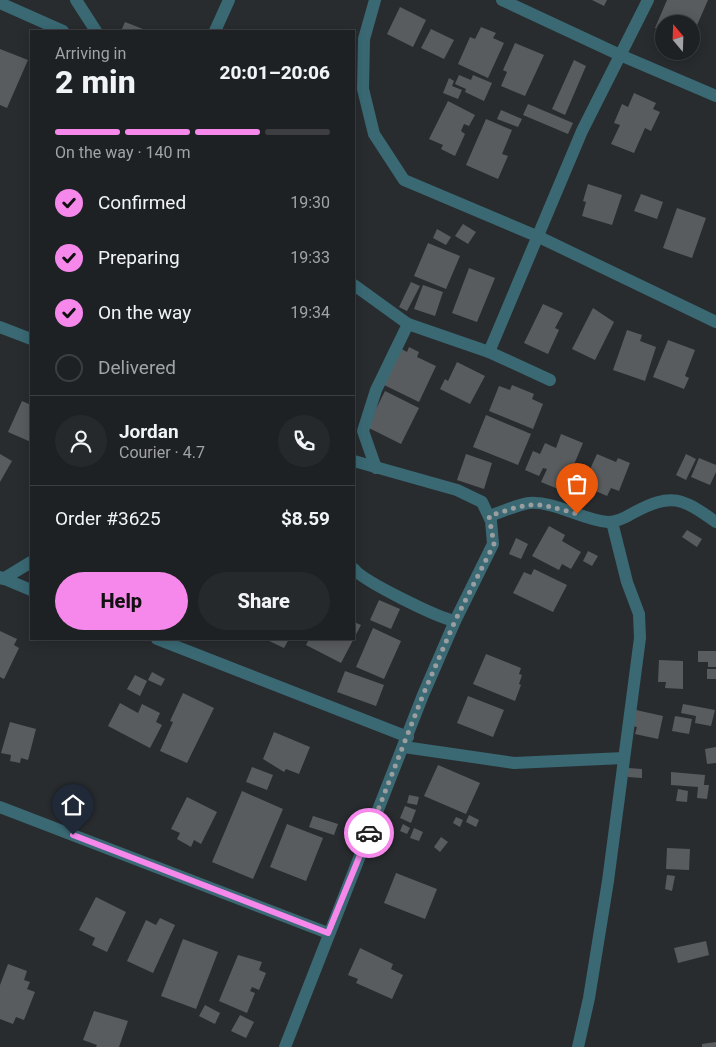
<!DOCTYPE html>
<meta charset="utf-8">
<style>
:root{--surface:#1e2123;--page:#26292b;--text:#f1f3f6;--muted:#a1a3a6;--line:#3c3e41;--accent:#f688ec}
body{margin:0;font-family:Roboto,sans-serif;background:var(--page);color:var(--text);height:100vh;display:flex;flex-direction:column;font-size:19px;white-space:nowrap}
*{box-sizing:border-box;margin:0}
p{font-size:16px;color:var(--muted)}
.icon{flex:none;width:28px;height:28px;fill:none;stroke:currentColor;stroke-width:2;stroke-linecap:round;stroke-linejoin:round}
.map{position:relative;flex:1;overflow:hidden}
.sheet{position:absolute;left:30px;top:30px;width:325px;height:610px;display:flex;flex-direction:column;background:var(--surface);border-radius:0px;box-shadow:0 2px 12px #0003,0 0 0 1px var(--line)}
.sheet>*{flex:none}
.needle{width:32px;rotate:341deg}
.fabs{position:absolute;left:655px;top:15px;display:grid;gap:10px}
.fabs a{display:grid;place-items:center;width:45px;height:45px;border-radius:50%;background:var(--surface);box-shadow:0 2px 12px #0003,0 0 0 1px var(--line);font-size:25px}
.pin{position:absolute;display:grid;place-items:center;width:42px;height:42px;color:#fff;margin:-51px -21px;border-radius:50% 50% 50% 0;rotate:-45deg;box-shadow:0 0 5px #0007}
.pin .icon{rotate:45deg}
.courier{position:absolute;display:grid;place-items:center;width:50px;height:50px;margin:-25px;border:4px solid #f688ec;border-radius:50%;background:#fff;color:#222;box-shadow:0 1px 6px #0007}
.summary em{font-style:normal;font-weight:800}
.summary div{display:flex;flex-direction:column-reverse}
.summary{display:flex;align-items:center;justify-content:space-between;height:85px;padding:0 25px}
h1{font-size:32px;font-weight:800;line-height:38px}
.bar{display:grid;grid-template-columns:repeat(4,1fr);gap:8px 5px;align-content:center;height:60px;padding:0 25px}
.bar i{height:6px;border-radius:4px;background:var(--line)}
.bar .current{background:var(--accent)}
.bar p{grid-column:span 4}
.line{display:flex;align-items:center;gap:12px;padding:0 25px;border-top:1px solid var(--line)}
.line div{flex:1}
.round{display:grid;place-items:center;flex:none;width:52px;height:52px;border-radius:26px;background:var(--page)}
ol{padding:0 25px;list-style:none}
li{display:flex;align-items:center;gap:15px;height:55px}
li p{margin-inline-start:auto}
li .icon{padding:5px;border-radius:50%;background:var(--accent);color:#111;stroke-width:4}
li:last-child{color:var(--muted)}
li i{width:28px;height:28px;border:2px solid var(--line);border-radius:50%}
.button{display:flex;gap:10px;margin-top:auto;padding:10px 25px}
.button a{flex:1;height:58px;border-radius:30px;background:var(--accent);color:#111;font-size:20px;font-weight:800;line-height:58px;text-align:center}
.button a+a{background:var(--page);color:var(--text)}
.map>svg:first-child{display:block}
.building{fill:#595c5f}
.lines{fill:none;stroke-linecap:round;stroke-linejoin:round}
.street{stroke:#3a6974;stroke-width:12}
.done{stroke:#9b9ea0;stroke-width:5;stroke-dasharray:0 9}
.route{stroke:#f688ec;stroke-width:6}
</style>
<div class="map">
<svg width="716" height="1047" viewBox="0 0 716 1047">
<rect width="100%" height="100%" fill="#282c2f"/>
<g class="building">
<polygon points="592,0 607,0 604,6"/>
<polygon points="667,0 708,0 691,39 691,24 664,24 664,32 655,28"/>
<polygon points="400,7 426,20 413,47 387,34"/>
<polygon points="125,22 148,31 121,31"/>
<polygon points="481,27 496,33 493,38 504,43 488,78 458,64 470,37 475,39"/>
<polygon points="431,29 454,40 444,59 421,48"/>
<polygon points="515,43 544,55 525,96 501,86 507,72 503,70"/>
<polygon points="0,49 28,60 7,108 0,105"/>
<polygon points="574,60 586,66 565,115 552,109"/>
<polygon points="459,75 471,80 473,75 492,83 484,101 465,92 466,89 455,84"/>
<polygon points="449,78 454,81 452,86 462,90 458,99 443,93"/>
<polygon points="634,93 656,103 653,109 660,112 651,131 645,128 634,153 611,144 620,125 614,123 622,104 628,107"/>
<polygon points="448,101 475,115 469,126 464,124 461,131 465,134 455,156 441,149 443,145 429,139"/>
<polygon points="528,104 573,123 568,134 523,115"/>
<polygon points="501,110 522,119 518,127 497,119"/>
<polygon points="486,119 512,130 502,154 508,156 498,179 466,165"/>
<polygon points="588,184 622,195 612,225 582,216 586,202 583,201"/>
<polygon points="641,194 663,202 657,219 634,211"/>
<polygon points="677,208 706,218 692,258 663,248"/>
<polygon points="463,224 476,232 468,244 455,236"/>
<polygon points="437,229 451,237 446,245 433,238"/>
<polygon points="428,243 460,256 446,289 414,276"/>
<polygon points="469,268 495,278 477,322 452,313"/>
<polygon points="411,282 420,286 407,311 399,307"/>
<polygon points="423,285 443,292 435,316 414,309"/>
<polygon points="543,304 563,313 555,328 559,330 548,354 524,343"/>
<polygon points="593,308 614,322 595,360 572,349"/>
<polygon points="627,330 642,335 640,341 656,347 645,381 613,370"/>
<polygon points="668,340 695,350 685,376 689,378 684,389 653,377"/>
<polygon points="409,347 419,352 417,357 436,366 419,402 382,384 400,348 407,352"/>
<polygon points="457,362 485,376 470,404 440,389 445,379 448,381"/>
<polygon points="512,385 534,394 532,399 543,404 533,429 489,411 499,386 510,390"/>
<polygon points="385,391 419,408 401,444 367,427"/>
<polygon points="22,401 31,405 31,442 8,432"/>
<polygon points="486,415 531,434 518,465 473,447"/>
<polygon points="561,434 583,443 563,491 541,482 547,469 543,468 539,476 525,470 533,451 540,454 545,443 556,448"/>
<polygon points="0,454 12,461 0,482"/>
<polygon points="466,454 492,463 484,489 457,480"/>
<polygon points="597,454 616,462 618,458 630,463 619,491 611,488 607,496 591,489 595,481 586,478"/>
<polygon points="686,454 696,459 686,480 676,475"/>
<polygon points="699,458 716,465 716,472 710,485 691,477"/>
<polygon points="549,526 565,535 562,541 581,552 571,569 562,564 559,570 532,556"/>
<polygon points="687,530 702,539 697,547 682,537"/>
<polygon points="516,538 528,544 521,559 509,554"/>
<polygon points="588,551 598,556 592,566 583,561"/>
<polygon points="534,569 567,585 553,612 513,593 524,572 531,575"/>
<polygon points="379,600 400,609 391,629 370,620"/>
<polygon points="354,622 361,625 341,663 306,645 309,639 354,639"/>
<polygon points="373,628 401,641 384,679 356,667"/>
<polygon points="0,631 17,639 14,645 19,648 4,679 0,677"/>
<polygon points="265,639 289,639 284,648"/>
<polygon points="698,651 716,651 716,667 708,667 708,662 698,662"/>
<polygon points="486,654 521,668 519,674 522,675 519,684 521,685 515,701 473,684"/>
<polygon points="659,660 683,661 683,689 665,688 666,682 658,682"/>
<rect x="707" y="669" width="9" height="10"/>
<polygon points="345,671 384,685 376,706 337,692"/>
<polygon points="152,672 165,679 161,686 148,680"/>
<polygon points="135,675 147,681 140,696 127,689"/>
<polygon points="183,693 214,708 187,763 160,751 173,722 170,721"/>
<polygon points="468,696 504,710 493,737 457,723"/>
<polygon points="120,703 138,713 142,704 160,713 156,722 162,725 150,748 108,726"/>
<polygon points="683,704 715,710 711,726 695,723 696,716 681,713"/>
<polygon points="636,710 663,716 658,739 635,734 637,727 632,726"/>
<polygon points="675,716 692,719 689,734 672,731"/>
<polygon points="10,722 36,729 28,760 21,758 20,763 10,761 11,755 1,753"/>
<polygon points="274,732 310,747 299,774 286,769 284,772 263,759"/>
<polygon points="716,747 716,763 707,764 705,749"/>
<polygon points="438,765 480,783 466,814 424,796"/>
<polygon points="252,767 273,775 267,790 246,782"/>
<polygon points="628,768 642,769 642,778 628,777"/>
<polygon points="671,772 705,775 704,785 709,785 707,799 697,798 698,787 671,785"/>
<polygon points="678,789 688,791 687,802 676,801"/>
<polygon points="242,791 283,809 253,879 212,862"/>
<polygon points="409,795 419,797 417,805 407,803"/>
<polygon points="187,797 217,812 201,844 194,840 191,847 177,839 180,833 171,829"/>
<polygon points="405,806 416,810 411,823 400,818"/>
<polygon points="469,815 479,820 476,827 466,822"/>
<polygon points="313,816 338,824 334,835 309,827"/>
<polygon points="456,817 463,820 460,827 453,823"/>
<polygon points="287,824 323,838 306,881 270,867"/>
<polygon points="403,824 410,828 407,834 400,831"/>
<polygon points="414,828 423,832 419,841 410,838"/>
<polygon points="441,837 448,842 440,852 434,847"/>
<polygon points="667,848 690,849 689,870 666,869"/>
<polygon points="396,873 437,889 425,919 384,903"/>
<polygon points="667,875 675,876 672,891 665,889"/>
<polygon points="96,897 126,912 107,952 92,945 95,938 79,930"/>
<polygon points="160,918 175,925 153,973 127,961 146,920 156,925"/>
<polygon points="183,939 218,952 196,1009 161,996"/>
<polygon points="706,941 709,955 678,963 674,948"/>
<polygon points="360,948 393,964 391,969 403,975 392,999 356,983 358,979 348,975"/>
<polygon points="238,955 262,962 259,970 266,973 259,990 252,987 250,991 255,993 247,1013 219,1001"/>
<polygon points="8,964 27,971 24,980 30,982 27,989 35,992 24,1020 16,1017 13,1024 0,1019 0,985"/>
<polygon points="205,1005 220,1013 215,1024 199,1016"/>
<polygon points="94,1011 128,1021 119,1047 96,1047 97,1045 83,1040"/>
<polygon points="240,1015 254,1022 246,1038 231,1031"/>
<polygon points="716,1042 716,1047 702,1047 702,1044"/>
</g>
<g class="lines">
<g class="street">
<polyline points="76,0 96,31"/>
<polyline points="375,0 364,39 363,89 374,134 404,180 539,237 716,322"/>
<polyline points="502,0 620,55 716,96"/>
<polyline points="0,3 63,31"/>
<polyline points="215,31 229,0"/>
<polyline points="354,285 408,324 489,352 550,380"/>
<polyline points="0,327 31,339"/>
<polyline points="489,352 582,131 648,0"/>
<polyline points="376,468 363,431 376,390 408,324"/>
<path d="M489,516C502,512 516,505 529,503C556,501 581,520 608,522C617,522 625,518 633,513C672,492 682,498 716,522"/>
<path d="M354,569C363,581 438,618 455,621"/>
<polyline points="0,577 31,590"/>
<polyline points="3,579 31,562"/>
<polyline points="157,639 408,737"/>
<polyline points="404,747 514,763 624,758"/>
<polyline points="0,807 328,933"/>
<polyline points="285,1047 423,695 455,621 493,544 491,521 482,502 457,490 354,461"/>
<polyline points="578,1047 589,998 608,881 640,638 639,614 627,582 612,522"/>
</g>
</g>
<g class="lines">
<path class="done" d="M369,833L423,695L455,621L494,544L489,516C532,502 533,501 577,514"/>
<polyline class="route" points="73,835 328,933 369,833"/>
</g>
</svg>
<div class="fabs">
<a><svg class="needle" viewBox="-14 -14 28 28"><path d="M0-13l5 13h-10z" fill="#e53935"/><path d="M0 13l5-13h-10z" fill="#a1a3a6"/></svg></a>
</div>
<div class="pin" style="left:577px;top:514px;background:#ea580c"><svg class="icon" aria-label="bag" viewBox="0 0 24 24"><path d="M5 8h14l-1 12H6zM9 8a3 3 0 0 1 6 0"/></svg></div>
<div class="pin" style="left:73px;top:835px;background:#1f2937"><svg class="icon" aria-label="home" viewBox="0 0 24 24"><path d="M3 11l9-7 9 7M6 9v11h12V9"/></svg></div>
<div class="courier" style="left:369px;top:833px"><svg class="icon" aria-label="car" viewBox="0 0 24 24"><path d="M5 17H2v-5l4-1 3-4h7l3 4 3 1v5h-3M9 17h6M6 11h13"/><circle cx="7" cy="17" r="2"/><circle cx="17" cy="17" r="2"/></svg></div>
<section class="sheet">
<div class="summary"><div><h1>2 min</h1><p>Arriving in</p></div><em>20:01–20:06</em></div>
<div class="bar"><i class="current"></i><i class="current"></i><i class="current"></i><i></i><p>On the way · 140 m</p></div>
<ol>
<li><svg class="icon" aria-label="check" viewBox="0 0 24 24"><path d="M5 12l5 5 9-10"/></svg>Confirmed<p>19:30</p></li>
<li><svg class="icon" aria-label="check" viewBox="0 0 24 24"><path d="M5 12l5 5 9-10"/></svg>Preparing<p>19:33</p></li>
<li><svg class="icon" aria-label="check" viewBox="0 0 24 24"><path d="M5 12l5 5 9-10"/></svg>On the way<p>19:34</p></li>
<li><i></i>Delivered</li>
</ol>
<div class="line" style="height:90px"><a class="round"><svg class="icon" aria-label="person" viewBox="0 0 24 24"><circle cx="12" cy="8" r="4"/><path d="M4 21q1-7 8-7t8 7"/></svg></a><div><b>Jordan</b><p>Courier · 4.7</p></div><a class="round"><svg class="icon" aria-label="phone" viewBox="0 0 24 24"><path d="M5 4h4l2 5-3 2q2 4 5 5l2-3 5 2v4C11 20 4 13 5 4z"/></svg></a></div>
<div class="line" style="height:65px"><div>Order #3625</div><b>$8.59</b></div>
<div class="button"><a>Help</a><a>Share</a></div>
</section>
</div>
